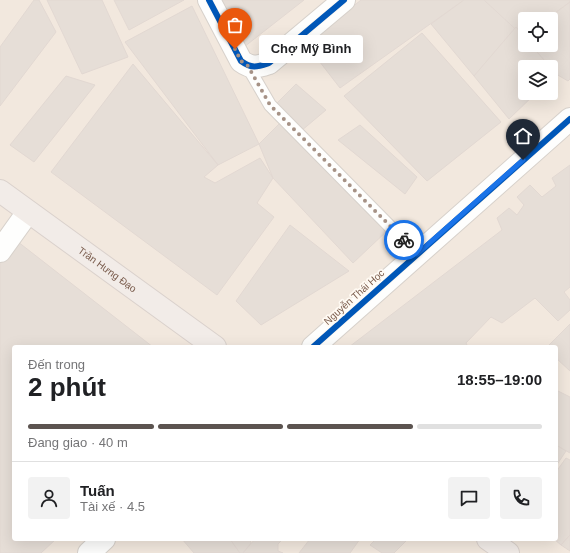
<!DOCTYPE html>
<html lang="vi">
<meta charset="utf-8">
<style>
:root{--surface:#fff;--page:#f2f2f2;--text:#202124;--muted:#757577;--line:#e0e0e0;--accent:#5c5450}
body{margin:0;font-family:Arial,sans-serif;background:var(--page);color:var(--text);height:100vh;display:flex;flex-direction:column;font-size:15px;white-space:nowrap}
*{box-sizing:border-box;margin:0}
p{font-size:13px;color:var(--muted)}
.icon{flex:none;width:22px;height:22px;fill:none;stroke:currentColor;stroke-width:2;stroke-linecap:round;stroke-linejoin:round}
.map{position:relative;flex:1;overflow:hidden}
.drawer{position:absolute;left:12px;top:345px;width:546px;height:196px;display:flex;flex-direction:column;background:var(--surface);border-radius:4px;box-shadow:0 4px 16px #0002}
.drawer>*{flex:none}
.tools{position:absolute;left:518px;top:12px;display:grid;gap:8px}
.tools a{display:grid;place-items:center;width:40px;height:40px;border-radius:4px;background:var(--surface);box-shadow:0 4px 16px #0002;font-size:20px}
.pin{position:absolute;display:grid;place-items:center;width:34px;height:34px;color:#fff;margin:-41px -17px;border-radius:50% 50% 50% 0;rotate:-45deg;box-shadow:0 0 4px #0007}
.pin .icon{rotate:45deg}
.courier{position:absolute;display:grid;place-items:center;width:40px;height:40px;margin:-20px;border:3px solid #1a73e8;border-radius:50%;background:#fff;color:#222;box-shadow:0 1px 5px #0007}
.bubble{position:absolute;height:28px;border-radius:4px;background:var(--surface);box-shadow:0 4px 16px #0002;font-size:13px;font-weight:800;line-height:28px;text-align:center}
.overview em{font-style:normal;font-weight:800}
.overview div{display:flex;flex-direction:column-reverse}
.overview{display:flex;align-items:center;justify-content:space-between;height:68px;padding:0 16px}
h1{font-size:26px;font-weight:800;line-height:30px}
.bar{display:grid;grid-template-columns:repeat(4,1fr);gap:6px 4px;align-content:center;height:48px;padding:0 16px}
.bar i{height:5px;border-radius:3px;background:var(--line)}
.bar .on{background:var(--accent)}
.bar p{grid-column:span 4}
.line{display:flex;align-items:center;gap:10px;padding:0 16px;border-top:1px solid var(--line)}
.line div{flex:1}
.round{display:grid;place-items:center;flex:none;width:42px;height:42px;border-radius:4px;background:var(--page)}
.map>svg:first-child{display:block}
.residential{fill:#f2e8de;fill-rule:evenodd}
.building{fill:#e6ded7;stroke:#e2d8d2}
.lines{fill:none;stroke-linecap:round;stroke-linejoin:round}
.service-casing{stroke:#d7d1cb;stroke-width:14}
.minor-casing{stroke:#d7d1cb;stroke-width:24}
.tertiary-casing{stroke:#d7d1cb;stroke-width:24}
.trunk-casing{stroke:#dad1cc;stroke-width:24}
.service{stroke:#fefefd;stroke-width:12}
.minor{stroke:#fefefd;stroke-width:22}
.tertiary{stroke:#fefefd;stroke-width:22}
.trunk{stroke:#f2ece8;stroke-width:22}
.cycleway-casing{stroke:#fffaf3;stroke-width:8}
.cycleway{stroke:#0057b8;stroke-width:6}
.done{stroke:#a69286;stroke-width:4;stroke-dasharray:0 7.2}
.route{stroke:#1a73e8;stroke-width:5}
.labels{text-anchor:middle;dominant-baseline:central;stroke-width:3.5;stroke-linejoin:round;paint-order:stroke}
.street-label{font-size:10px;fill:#7a5c4d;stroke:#fffaf3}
</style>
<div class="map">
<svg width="570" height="553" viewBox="0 0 570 553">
<rect width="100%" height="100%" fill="#f9f5f0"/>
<path class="residential" d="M0,0H570V553H0ZM525,19H551V45H525ZM525,67H551V93H525ZM14,347H556V539H14Z"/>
<g class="building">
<polygon points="34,0 39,0 56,32 0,106 0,47"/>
<polygon points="47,0 102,0 128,57 82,74"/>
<polygon points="114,0 184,0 129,30"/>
<polygon points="219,0 304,0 244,47"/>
<polygon points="361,0 464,0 340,88 306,44"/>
<polygon points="464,0 484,0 516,27 474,76 431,24"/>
<polygon points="484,0 570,0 570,2 547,19 525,19 525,35 524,37"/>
<polygon points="570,2 570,79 568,81 556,74 531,45 551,45 551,19 547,19"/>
<polygon points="192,6 259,144 218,165 125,42"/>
<polygon points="516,27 525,38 525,45 531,45 550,67 525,67 525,93 536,93 509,119 474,76"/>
<polygon points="422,33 501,122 427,181 344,96"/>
<polygon points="133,64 218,165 204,177 215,183 260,158 273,178 257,203 274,217 217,295 51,172"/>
<polygon points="66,76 95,85 34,162 10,145"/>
<polygon points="296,84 326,110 301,131 273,107"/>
<polygon points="283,120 388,230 353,263 273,178 259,144"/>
<polygon points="360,125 417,177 405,194 338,140"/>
<polygon points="570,165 570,287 564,292 570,300 570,310 558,321 535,298 502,323 491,317 466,343 468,347 349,347 502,230 497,218 509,208 517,215 524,205 517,197 530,185 542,197 556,186 552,178"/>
<polygon points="290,225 349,271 261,325 236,301"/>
<polygon points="13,238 153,347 14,347 14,539 56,539 41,553 0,553 0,254"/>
<polygon points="570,324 570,371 556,358 556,347 547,347"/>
<polygon points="556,390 570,397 570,453 556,445"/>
<polygon points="556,445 566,451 556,466"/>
<polygon points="566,458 570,460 570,535 561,545 554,539 556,539 556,472"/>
<polygon points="570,535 570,551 561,545"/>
<polygon points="182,539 230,539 240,553 194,553"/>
<polygon points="230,539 250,539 251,543 243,553 240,553"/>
<polygon points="255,539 283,539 278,544 278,551 283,553 243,553"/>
<polygon points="310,539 360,539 350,553 299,553"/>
<polygon points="376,539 408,539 394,553 382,553 370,545"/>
</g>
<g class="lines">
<g class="service-casing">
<polyline id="service" points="248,67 270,105 417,254"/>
</g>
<g class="minor-casing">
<g id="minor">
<path d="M209,0L241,61C252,69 257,67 269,63L344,0"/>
<polyline points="0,251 28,212"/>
</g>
</g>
<g class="tertiary-casing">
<g id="tertiary">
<polyline points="313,347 570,119"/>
<polyline points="89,553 104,539"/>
</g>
</g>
<g class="trunk-casing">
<g id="trunk">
<path id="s1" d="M0,191L215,347"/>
<polyline points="488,539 508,553"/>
</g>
</g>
<use href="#service" class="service"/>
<use href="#minor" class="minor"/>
<use href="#tertiary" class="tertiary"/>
<use href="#trunk" class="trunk"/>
<g class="cycleway-casing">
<g id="cycleway">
<path d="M209,0L241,61C252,69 257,67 269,63L344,0"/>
<polyline points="313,347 570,119"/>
</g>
</g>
<use href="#cycleway" class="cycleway"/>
</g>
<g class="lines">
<polyline class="done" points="235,49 241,61 248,66 270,105 404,240"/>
<polyline class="route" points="404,240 417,254 523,160"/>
</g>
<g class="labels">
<g class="street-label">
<text stroke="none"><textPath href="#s1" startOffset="133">Trần Hưng Đạo</textPath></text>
<text transform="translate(354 297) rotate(-42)">Nguyễn Thái Học</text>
</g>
</g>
</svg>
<div class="tools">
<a><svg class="icon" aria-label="locate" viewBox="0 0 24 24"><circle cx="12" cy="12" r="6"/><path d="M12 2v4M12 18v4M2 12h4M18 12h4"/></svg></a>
<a><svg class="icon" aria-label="layers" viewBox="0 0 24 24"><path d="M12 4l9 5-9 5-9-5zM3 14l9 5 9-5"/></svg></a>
</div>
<div class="pin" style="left:235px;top:49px;background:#ea580c"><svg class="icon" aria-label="bag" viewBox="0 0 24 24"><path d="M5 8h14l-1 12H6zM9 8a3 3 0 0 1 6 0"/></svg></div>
<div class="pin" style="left:523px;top:160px;background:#1f2937"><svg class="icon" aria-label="home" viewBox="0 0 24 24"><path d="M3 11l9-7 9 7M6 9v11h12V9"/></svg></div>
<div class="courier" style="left:404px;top:240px"><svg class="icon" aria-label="bike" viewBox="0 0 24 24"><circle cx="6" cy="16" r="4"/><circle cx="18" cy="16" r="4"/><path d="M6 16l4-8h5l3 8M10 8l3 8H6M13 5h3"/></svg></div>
<div class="bubble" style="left:259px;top:35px;width:104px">Chợ Mỹ Bình</div>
<section class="drawer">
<div class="overview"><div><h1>2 phút</h1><p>Đến trong</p></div><em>18:55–19:00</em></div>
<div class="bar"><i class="on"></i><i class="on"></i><i class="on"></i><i></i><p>Đang giao · 40 m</p></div>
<div class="line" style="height:72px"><a class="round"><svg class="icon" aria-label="person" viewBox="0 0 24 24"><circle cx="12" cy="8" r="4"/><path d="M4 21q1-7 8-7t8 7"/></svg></a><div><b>Tuấn</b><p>Tài xế · 4.5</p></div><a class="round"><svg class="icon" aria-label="chat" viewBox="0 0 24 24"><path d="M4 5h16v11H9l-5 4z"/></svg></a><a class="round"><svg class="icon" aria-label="phone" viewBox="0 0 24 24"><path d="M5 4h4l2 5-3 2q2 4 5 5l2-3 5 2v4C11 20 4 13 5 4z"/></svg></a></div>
</section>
</div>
